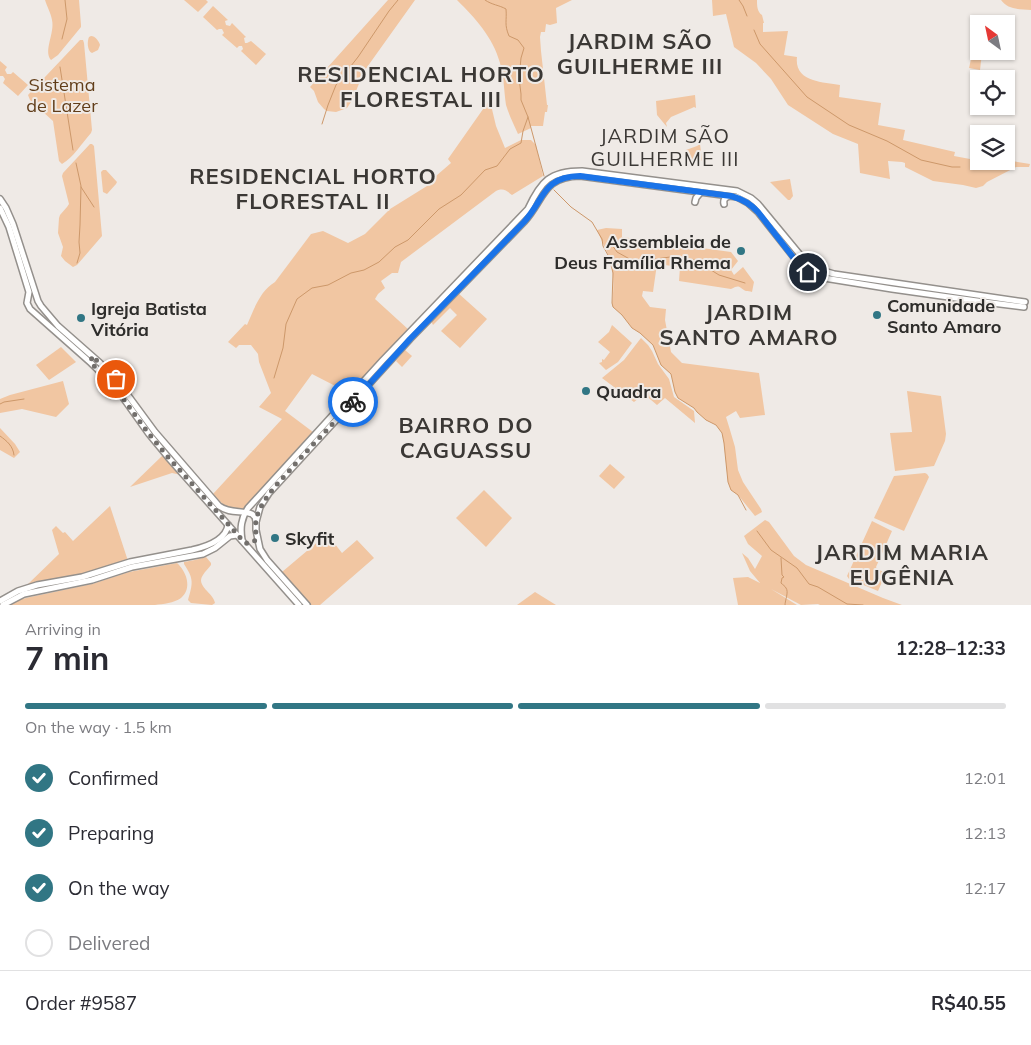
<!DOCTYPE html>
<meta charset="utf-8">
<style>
:root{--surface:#fff;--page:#f2f2f3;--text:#2b2b33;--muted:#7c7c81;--line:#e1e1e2;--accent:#317684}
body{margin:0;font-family:Mulish,sans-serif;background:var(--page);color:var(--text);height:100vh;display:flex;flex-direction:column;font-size:19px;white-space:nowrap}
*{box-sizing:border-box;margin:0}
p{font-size:16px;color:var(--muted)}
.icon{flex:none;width:28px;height:28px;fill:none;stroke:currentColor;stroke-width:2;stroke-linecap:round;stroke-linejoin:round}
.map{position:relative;height:605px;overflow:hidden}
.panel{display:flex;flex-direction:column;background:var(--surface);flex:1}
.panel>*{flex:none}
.needle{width:32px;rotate:327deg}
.buttons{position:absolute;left:970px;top:15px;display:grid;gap:10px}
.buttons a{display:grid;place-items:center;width:45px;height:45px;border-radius:0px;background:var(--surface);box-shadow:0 1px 4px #0004;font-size:25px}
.pin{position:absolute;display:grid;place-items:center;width:42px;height:42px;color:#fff;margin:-21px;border:2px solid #fff;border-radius:50%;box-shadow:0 1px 5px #0007}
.courier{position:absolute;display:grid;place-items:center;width:50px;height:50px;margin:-25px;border:4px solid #1a73e8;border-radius:50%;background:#fff;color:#222;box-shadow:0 1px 6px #0007}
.head em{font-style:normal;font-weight:700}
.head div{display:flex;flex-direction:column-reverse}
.head{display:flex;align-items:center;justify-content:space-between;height:85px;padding:0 25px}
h1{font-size:32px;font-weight:700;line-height:38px}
.bar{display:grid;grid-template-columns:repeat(4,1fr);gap:8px 5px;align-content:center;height:60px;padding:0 25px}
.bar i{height:6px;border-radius:4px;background:var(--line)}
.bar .active{background:var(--accent)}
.bar p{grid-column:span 4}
.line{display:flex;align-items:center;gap:12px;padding:0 25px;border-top:1px solid var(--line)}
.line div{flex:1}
ol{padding:0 25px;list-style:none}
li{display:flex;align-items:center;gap:15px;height:55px}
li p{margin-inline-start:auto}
li .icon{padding:5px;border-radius:50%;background:var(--accent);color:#fff;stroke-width:4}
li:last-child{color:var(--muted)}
li i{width:28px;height:28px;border:2px solid var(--line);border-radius:50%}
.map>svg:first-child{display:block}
.green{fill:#f1c6a2}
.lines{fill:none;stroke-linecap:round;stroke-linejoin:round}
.stream{stroke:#cd986a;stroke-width:1}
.major-casing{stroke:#94908c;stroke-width:8}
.major{stroke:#fff;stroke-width:5}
.done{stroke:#726f6c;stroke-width:5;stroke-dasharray:0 9}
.route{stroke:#1a73e8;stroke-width:6}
.poi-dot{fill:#317684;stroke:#efeae6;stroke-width:2}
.labels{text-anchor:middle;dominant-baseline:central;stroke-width:4;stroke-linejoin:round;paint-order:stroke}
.park-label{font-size:18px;fill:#613d19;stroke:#efeae6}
.poi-label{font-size:18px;font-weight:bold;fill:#2e2d2b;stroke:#efeae6;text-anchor:start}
.quarter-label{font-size:20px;letter-spacing:1px;fill:#3b3835;stroke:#efeae6}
.district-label{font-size:22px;font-weight:bold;letter-spacing:1px;fill:#3b3835;stroke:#efeae6}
</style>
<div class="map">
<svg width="1031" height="605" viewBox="0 0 1031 605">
<rect width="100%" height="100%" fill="#efeae6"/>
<g class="green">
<path d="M45,0H79L81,25V27L58,55L51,60C43,51 55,33 52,20C51,13 47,7 45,0Z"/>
<polygon points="184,0 206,0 208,2 198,12"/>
<polygon points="388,0 415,0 365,70 358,86 353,99 347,108 336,112 327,111 324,109 318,102 314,91 310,87"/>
<path d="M457,0H572L556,8L557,23L550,25L546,24L545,32H541L540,37L541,51L547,105H548L547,112H545L543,126H531V128L518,134C514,125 509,115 506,105C504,91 504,77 500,63C493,37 475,18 457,0Z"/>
<path d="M712,0H757C757,5 757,12 762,15L764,23H763V32L788,31L784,55L797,57C794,82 823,82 840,85L839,97L881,103L878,125L905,130L903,140L955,152L954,156L970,159L971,155L979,156V161H1006V160L1030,164L1029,167H1016L987,182L983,186L976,188L963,185L933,181L905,167V163L902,162L888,161L890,179L860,173L858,144L833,134L788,105L771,79L756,63L734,47L726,14L713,16Z"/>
<path d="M1001,0H1031V10C1020,9 1008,10 1001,0Z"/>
<polygon points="213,6 228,20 225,21 226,25 230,26 232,23 246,37 244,38 245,43 247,43 251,41 266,54 256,65 241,51 243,49 242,46 239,46 237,48 222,35 224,33 222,29 219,29 217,30 203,17"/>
<path d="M91,36C95,36 99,41 100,45L98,50L92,53C87,51 87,41 89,37Z"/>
<path d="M80,40H83L84,43L92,130L91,133C82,143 73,158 62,164L59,161L53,121L30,100L28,95Z"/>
<polygon points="973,50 982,53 980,70 969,68"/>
<polygon points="0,61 7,67 5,70 7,74 11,74 13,72 28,85 18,96 3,83 5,79 3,76 0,76"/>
<polygon points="695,95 696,108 694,107 692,108 671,117 666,123 667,127 657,115 656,101"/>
<path d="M488,102L491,105L496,126L505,148L521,140H531L536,145L543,176L512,195C506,190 503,188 496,191L401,262L398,273H392L381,281L385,288L378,294L375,299L409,330L349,393L312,374L285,411L313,432L246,509C231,514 223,505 213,494L282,419L259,407L271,393L259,362L258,354L251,345H239L236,348L228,342L245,324L247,325C254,309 260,291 275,282L311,234L323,231L348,243L365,234L390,209L427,186L429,182L451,163L448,159Z"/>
<polygon points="90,144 92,144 94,146 102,236 77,265 73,267 65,261 61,256 63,247 58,233 59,218 60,215 67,207 69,204 62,176 63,173"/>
<path d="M700,144L702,160L699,163C692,162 689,155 685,150H686L697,146Z"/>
<polygon points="103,170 106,170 117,182 116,184 107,194 103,192 101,172"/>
<polygon points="790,179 793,196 790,200 788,200 770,182"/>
<path d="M606,228L622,229V237L731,252L738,261L731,270L734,275L743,267L754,282L752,292C750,291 748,291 746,291C738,287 740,284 731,289L679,281L680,267L657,264L653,292L643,291L642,296L650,307L666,309L665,320L671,352L682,363L759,373L765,415L740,418L736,411L726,417L730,430L735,447L738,470L743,482L761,509L762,512L755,516L738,495L731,490L728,482L724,444L722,433L716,425L706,420L697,412L694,408L678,398L675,392L671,374L661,365L653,345L640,333L632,328L622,315L613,307L612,303C614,290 614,272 610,259C606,249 601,240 597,230Z"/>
<polygon points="458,293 487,319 460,348 441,331 457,315 450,308 433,325 432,323 432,321"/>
<polygon points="612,325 632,343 618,362 606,370 599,363 602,362 602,359 604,360 610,352 598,342 609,332"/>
<polygon points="641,338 648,345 652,351 658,364 669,379 674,397 694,411 695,423 665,398 657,405 644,394 634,402 602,378 624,360"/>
<polygon points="61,347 76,362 49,380 36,365"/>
<polygon points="405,350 412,356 402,367 396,361"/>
<polygon points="63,381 69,404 56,417 22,409 0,413 0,399 10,395"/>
<polygon points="907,391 941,396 946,434 945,441 934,466 895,471 890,433 912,432"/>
<polygon points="0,428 15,444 20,452 14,458 0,450"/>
<polygon points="163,455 181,475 172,473 130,487"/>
<polygon points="610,464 625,477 614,489 599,476"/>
<polygon points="925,473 927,474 929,477 904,531 874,518 894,476"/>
<polygon points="484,490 512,518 486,547 456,518"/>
<polygon points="110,506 128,561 90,574 26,586 59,554 52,530 56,526 63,533 65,532 73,541"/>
<polygon points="765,520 769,522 794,556 806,565 883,598 902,605 820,605 818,604 801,605 771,589 797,605 738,605 733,578 748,577 760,583 750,571 742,553 748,558 755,569 762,556 748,544 744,536"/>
<polygon points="872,521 892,531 876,567 877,569 886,573 878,591 849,579 847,576"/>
<polygon points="327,534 342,553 357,540 374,558 320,605 311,605 282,572"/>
<path d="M206,557L211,563V565C209,568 205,571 203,575C195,586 214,593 215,603L212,605L191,603L188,600C193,583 194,579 184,564V562L195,560Z"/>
<path d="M177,563C186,571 193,588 181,598C174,603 163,604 155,605H11L18,600L30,597L92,584L129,572Z"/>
<polygon points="535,592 556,605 517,605"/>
</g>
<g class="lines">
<g class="stream">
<path d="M485,0C492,5 499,5 506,9C507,21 504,24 509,36L518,40L524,48L521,58L519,78L521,94V100L528,117L544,176"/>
<polyline points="739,0 743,6 747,16"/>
<polyline points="754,30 760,44 807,97 849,125 887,141 921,160 952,167 960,167"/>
<polyline points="62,39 67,19 65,0"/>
<polyline points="60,67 73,150"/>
<polyline points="322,124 328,105 336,85 358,57 389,11 398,0"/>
<polyline points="76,163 81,186 80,225 79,242 80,253 77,263"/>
<polyline points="978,168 989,168"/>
<polyline points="81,187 94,207"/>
<polyline points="554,190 571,207 592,222 602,239 603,246 609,257 613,273 612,303 613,307 622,315 632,328 640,333 653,345 661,365 671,374 675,392 678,398 694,408 697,412 706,420 716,425 722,433 724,443 728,482 731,490 738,495 746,510"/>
<polyline points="612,245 617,252 635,262 677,256 695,260 719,275 745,283"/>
<polyline points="274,378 283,348 286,324 297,299 312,288 328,285 351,273 364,270 379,262 395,247 408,240 439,209 461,195 485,170 497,166 510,149 521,143 523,131 528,117"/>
<polyline points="0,404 4,402 24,399"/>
<path d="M0,436C7,441 13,446 14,455"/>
<polyline points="757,531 771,550 797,568 809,584 818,587 847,604 863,605"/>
<path d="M781,558L782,575L784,577L782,578L781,583C783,585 785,586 786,588C789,592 785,600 785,605"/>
</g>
<g class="major-casing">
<g id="major">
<path d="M0,199L6,208L13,224L38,301L41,306L58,326L100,363L116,379L155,432L219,506C230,514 241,510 252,514L255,517L256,521"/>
<polyline points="695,202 696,198 701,192"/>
<path d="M724,204C723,200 725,197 730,196"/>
<polyline points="0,208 9,227 29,292 27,303 30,309 91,363 114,385 149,434 168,457 299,605"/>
<path d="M242,540C240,528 241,519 248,508L383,360L528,209C541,181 550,171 582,171L737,191L751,198L758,204L806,262L814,268L834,274L1025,302"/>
<path d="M0,601L18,591L37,585L82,577L130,562L192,550C205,547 226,540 228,525"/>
<polyline points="3,605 24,594 92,580 132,567 203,554 215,548 230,536 237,535"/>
<path d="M307,605L267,560L260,549L256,530V522L260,507L269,493L370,383L410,339L524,222C545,199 542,177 580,176L737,197L748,203L758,212L800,265L808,272L818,277L892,289L984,302L1024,307"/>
</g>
</g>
<use href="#major" class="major"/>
</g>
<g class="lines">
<path class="done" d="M116,379L92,356L91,363L114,386L149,434L168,457L245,543C261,546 254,531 256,521C257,514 261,506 265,500C272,489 281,480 290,470C310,447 332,425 353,402"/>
<path class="route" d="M353,402L410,339L524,222C545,199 542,177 580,176L731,196C742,199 750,203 758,212L800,266L808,272"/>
</g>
<g class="poi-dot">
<circle cx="741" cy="251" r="5"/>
<circle cx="877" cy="315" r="5"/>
<circle cx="81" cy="318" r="5"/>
<circle cx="586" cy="391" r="5"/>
<circle cx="275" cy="538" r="5"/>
</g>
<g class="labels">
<g class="park-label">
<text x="62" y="84">Sistema<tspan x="62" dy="21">de Lazer</tspan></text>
</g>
<g class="poi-label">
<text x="731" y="241" text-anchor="end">Assembleia de<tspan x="731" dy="21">Deus Família Rhema</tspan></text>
<text x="887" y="305">Comunidade<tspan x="887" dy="21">Santo Amaro</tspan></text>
<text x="91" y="308">Igreja Batista<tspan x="91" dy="21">Vitória</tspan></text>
<text x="596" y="391">Quadra</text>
<text x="285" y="538">Skyfit</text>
</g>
<g class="quarter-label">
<text x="665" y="135">JARDIM SÃO<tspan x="665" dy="23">GUILHERME III</tspan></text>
</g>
<g class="district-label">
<text x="640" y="41">JARDIM SÃO<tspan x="640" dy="25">GUILHERME III</tspan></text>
<text x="421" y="74">RESIDENCIAL HORTO<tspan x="421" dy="25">FLORESTAL III</tspan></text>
<text x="313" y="176">RESIDENCIAL HORTO<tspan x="313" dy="25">FLORESTAL II</tspan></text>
<text x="749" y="312">JARDIM<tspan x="749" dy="25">SANTO AMARO</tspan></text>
<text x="466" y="425">BAIRRO DO<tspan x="466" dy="25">CAGUASSU</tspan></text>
<text x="902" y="552">JARDIM MARIA<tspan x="902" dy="25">EUGÊNIA</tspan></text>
</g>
</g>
</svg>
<div class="buttons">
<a><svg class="needle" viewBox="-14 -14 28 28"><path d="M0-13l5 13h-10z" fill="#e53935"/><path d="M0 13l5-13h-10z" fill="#7c7c81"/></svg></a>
<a><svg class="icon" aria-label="locate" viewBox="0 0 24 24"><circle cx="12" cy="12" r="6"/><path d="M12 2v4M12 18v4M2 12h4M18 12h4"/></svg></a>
<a><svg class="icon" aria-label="layers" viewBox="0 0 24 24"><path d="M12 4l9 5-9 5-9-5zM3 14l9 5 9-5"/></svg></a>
</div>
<div class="pin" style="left:116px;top:379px;background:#ea580c"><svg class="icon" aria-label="bag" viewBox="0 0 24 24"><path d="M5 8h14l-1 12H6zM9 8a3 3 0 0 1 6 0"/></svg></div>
<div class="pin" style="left:808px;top:272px;background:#1f2937"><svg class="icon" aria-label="home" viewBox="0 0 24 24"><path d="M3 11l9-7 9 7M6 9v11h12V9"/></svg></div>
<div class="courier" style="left:353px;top:402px"><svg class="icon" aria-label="bike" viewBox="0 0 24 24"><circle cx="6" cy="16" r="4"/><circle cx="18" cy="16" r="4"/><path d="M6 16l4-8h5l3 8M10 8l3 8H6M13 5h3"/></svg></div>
</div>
<section class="panel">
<div class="head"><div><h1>7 min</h1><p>Arriving in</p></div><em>12:28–12:33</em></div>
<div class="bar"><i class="active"></i><i class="active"></i><i class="active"></i><i></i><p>On the way · 1.5 km</p></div>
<ol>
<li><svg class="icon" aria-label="check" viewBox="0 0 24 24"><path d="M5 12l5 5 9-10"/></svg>Confirmed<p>12:01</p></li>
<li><svg class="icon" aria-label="check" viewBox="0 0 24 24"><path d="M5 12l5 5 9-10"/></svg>Preparing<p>12:13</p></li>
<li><svg class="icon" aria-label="check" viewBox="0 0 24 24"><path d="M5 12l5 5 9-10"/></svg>On the way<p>12:17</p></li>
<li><i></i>Delivered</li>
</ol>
<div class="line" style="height:65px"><div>Order #9587</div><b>R$40.55</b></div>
</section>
